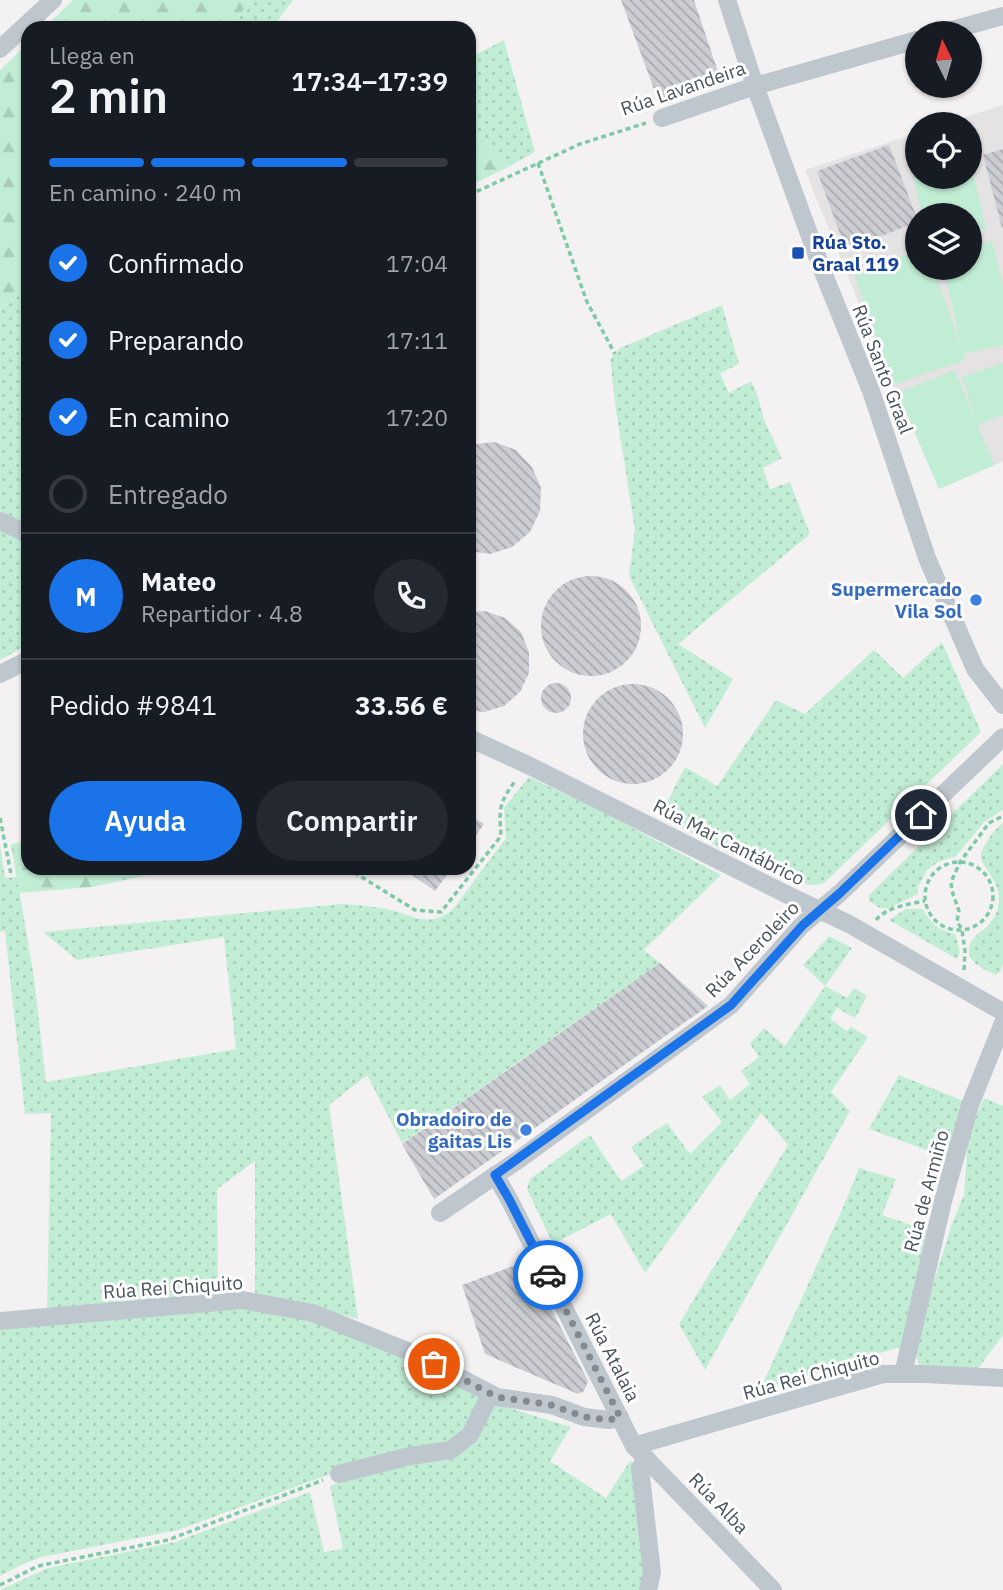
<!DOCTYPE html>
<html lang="es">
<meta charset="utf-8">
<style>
:root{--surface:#171b24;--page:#242831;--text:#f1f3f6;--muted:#9ea1a6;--line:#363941;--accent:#1a73e8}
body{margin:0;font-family:"IBM Plex Sans",sans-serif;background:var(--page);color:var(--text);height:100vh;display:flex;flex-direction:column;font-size:26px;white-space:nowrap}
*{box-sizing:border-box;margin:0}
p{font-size:23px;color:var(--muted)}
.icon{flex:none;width:38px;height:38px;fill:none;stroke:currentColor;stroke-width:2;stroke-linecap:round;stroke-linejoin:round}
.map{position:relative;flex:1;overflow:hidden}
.side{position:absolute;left:21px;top:21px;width:455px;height:854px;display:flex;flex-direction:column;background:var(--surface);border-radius:21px;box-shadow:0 2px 5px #0004}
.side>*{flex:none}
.needle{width:46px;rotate:355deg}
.fabs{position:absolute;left:905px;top:21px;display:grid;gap:14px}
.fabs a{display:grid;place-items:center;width:77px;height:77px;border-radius:50%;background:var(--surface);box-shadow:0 2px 5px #0004;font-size:35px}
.pin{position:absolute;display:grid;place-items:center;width:60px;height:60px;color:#fff;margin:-30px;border:4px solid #fff;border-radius:50%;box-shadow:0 2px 7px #0007}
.courier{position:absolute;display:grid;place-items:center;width:70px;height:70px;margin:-35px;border:5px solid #1a73e8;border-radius:50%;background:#fff;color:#222;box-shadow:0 2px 9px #0007}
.overview em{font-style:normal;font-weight:600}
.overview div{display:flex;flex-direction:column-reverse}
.overview{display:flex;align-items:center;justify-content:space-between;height:119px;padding:0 28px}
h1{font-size:46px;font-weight:600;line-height:52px}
.bar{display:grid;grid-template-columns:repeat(4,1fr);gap:10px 7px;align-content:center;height:84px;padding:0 28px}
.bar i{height:9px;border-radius:5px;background:var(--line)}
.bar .selected{background:var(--accent)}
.bar p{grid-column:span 4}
.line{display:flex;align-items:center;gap:18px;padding:0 28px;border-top:2px solid var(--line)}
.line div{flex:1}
.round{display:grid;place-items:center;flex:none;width:74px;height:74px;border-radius:37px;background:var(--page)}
ol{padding:0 28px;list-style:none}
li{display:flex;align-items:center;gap:21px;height:77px}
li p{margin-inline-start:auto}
li .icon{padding:7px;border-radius:50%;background:var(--accent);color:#fff;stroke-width:4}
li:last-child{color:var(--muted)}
li i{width:38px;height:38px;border:4px solid var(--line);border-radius:50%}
.cta{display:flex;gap:14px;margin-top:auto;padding:14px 28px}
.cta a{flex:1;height:80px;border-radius:42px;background:var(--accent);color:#fff;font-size:28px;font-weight:600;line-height:80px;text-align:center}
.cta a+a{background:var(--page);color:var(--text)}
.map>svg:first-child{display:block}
.education{fill:#e4e2e2;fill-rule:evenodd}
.grass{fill:url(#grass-dots)}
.forest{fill:url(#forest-firs)}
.garden{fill:#c2edd5}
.building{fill:url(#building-back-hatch)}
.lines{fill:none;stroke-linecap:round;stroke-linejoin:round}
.path{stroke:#7ccaa7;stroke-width:3.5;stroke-dasharray:5 3.5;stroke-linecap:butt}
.minor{stroke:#bfc7ce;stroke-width:18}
.done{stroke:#848a91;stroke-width:7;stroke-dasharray:0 12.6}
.route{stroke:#1a73e8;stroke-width:9}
.transit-dot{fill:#1a4fb4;stroke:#fff;stroke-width:2.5}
.shop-dot{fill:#3f7fe0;stroke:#fff;stroke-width:2.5}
.labels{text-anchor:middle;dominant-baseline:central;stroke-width:6;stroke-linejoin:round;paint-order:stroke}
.street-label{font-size:19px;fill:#49535d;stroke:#fff}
.transit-label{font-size:19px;font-weight:bold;fill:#164399;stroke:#fff;text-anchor:start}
.shop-label{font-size:19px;font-weight:bold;fill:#366cbe;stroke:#fff;text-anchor:end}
</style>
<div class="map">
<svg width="1003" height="1590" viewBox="0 0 1003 1590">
<defs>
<pattern id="grass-dots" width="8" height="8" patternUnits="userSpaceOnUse" patternTransform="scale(1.75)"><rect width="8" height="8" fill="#c2edd5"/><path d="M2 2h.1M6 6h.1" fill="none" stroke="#a8cdb9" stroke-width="1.8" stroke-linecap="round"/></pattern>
<pattern id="forest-firs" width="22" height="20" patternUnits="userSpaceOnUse" patternTransform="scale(1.75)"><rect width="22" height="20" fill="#c2edd5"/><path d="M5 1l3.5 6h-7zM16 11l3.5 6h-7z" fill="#a8cdb9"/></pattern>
<pattern id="building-back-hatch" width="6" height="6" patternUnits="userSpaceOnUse" patternTransform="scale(1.75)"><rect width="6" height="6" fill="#cbcdd3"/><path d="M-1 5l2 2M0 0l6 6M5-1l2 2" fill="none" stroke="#a7a9ae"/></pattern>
</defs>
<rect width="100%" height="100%" fill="#f3f1f1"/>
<path class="education" d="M1003,105V461L939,489L898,393L892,385L805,170L917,133V177H970V124H944ZM917,215H970V268H917Z"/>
<g class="grass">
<polygon points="252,0 293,0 272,28 227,28"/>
<polygon points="504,40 535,152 508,167 479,132 469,136 469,58"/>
<polygon points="28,289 28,526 0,513 0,309"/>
<polygon points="722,305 739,364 720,373 729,393 751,381 758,397 764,420 782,458 763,468 770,489 790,482 810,534 678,644 733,679 705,728 629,576 635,530 616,410 610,359 620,348"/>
<polygon points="0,529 28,542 28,645 0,660"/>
<polygon points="942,642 981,732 823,884 809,885 740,850 734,856 660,816 685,767 717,786 776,700 805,714 874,650 903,678"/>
<polygon points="1003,764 1003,810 985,821 956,856 938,862 927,870 918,887 918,894 889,908 880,908 869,901 869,895"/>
<path d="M529,777L599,810L721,875L644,950L660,963L402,1143L367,1075L329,1105L358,1319L312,1307L255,1298V1161L217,1189L218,1295L47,1311L51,1113L25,1114L5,931L0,932V845L5,878L17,877L34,978L46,1082L236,1049L224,937L77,960L43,932L343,904C356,905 369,906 382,908C410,912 427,932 454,908L506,838L504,808Z"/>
<path d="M1003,823V963L1000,972L996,975C985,969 970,965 969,951C969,936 984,932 991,922C996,916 998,909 999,902C1001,880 978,865 981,853C981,852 985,845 986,843C991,835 995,829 1003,823Z"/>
<path d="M906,909H923C929,922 941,932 955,934C958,943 962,951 957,959L889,920Z"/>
<polygon points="829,936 852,948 825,986 847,998 854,988 867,996 855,1018 837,1008 830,1019 847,1031 851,1027 868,1037 831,1092 850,1111 705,1370 679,1324 788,1145 761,1113 645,1273 611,1214 553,1244 527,1189 530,1179 590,1135 621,1181 644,1166 631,1147 667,1123 690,1154 722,1122 702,1097 720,1085 730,1100 750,1084 741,1071 759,1057 750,1044 764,1028 785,1046 825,986 803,965"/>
<polygon points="899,1075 966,1102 948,1158 869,1129"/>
<polygon points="984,1098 1003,1106 1003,1335 976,1371 919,1365 915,1351 921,1324 952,1223 964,1195 968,1136"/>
<polygon points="859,1168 896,1179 882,1215 929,1231 903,1346 760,1390 845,1203"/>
<polygon points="260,1306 325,1321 412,1359 484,1397 468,1430 451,1445 336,1472 178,1530 42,1557 23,1564 0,1576 0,1329"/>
<polygon points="496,1404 571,1427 550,1461 606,1498 630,1461 634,1464 647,1573 643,1590 0,1590 48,1568 175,1542 310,1492 324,1552 343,1549 330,1486 377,1469 454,1455"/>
</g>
<g class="forest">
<polygon points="73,0 252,0 227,28 44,28"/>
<polygon points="28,43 28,289 0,309 0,70"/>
<polygon points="479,131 508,167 469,186 469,136"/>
<polygon points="28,841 28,868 180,868 92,887 19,893 11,844"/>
</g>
<g class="garden">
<polygon points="917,143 917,177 970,177 970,159 986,229 970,233 970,215 922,215 906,146"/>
<polygon points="992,241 1003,285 1003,345 963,354 965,360 892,385 854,273 917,251 917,268 933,268 961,346 944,268 970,268 970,247"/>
<polygon points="1003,363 1003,415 977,425 995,465 939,489 898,393 954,370 977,422 962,377"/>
</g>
<g class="building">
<polygon points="621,0 694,0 720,78 658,100"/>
<polygon points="889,145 917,218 917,222 846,250 817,171"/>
<polygon points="1003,149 1003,228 1002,228 983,155"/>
<polygon points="494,442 516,450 532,467 541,488 540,511 530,532 512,547 490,554 469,551 469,445"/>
<circle cx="591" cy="626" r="50"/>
<polygon points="485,611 505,618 521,632 529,652 529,673 520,692 504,706 484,712 469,710 469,612"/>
<circle cx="556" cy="698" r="15"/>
<circle cx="633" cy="734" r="50"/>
<polygon points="469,815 484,824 469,845"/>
<polygon points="402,868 452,868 435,891"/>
<polygon points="660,963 708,1006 434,1199 402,1144"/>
<polygon points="527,1261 588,1381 584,1391 578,1394 485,1354 462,1285"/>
</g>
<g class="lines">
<g class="path">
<polyline points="538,163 587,302 615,354"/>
<polyline points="469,195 580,144 646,123"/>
<polyline points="0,818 11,874"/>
<circle cx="959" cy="896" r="34"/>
<path d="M347,868L415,910L441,912L501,836C499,807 499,803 516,780"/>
<path d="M876,920C886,907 910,904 925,901"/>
<polyline points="964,970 965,951 962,930 957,921 959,911 952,891 951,882 960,862 989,823 1003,816"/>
<polyline points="0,1585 38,1566 168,1540 323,1480"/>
</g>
<g class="minor">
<polyline points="727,0 755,86 823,272 871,391 927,558 975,669 1003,705"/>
<polyline points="941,33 1003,16"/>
<polyline points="0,49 53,0"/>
<polyline points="662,118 755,86 917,40"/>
<polyline points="0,521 28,534"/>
<polyline points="0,674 28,660"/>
<polyline points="469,738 528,765 792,897 849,924 1003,1012"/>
<polyline points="495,1175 509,1199 634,1446 773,1590"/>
<polyline points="440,1213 521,1158 731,1005 802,925 840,893 1003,737"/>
<polyline points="0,1321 242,1300 313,1313 415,1354 497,1397 552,1405 584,1417 609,1420 620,1417"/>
<polyline points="903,1374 943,1201 970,1105 1003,1023"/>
<polyline points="634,1446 883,1374 925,1374 1003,1378"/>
<polyline points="646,1458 640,1468 652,1572 648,1590"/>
<polyline points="339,1474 410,1456 451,1450 470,1435 490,1395"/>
</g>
</g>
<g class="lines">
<polyline class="done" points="434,1364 497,1397 552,1405 584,1417 609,1420 620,1417 548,1275"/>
<polyline class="route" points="548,1275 509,1199 495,1175 731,1005 803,925 840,893 921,815"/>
</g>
<rect class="transit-dot" x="791" y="246" width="14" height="14" rx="3.5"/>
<g class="shop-dot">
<circle cx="976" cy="600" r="7"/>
<circle cx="526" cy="1130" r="7"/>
</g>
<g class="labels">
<g class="street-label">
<text transform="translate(683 88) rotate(-19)">Rúa Lavandeira</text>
<text transform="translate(883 369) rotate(69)">Rúa Santo Graal</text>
<text transform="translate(729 842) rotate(27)">Rúa Mar Cantábrico</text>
<text transform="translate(752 949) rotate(-46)">Rúa Aceroleiro</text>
<text transform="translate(926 1191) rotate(-75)">Rúa de Armiño</text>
<text transform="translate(173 1287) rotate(-4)">Rúa Rei Chiquito</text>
<text transform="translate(613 1357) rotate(63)">Rúa Atalaia</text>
<text transform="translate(811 1375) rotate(-15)">Rúa Rei Chiquito</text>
<text transform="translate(719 1503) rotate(46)">Rúa Alba</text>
</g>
<g class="transit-label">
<text x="812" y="242">Rúa Sto.<tspan x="812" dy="22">Graal 119</tspan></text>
</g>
<g class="shop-label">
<text x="962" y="589">Supermercado<tspan x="962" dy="22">Vila Sol</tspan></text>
<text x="512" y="1119">Obradoiro de<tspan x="512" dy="22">gaitas Lis</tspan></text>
</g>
</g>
</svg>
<div class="fabs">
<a><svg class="needle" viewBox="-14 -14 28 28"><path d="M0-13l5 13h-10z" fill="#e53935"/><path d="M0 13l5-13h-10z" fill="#9ea1a6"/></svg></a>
<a><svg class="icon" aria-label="locate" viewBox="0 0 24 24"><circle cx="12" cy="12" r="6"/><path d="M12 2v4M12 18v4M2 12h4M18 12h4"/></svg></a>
<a><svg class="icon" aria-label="layers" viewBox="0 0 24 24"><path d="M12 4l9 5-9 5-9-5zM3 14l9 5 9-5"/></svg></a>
</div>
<div class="pin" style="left:434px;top:1364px;background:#ea580c"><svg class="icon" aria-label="bag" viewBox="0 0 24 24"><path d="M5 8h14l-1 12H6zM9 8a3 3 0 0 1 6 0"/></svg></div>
<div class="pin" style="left:921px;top:815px;background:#1f2937"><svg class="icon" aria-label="home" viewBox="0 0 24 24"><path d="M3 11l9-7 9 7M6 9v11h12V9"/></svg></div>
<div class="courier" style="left:548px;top:1275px"><svg class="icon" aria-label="car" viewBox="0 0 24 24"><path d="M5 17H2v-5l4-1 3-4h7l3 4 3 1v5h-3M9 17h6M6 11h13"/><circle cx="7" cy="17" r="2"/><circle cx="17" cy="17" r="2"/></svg></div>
<section class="side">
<div class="overview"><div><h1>2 min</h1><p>Llega en</p></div><em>17:34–17:39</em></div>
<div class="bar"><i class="selected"></i><i class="selected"></i><i class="selected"></i><i></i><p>En camino · 240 m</p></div>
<ol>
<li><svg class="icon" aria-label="check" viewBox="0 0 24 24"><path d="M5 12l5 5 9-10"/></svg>Confirmado<p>17:04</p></li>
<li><svg class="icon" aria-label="check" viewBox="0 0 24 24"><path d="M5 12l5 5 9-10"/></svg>Preparando<p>17:11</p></li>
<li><svg class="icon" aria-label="check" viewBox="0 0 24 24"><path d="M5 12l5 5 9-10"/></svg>En camino<p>17:20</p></li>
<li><i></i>Entregado</li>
</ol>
<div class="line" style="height:126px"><b class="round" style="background:var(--accent);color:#fff">M</b><div><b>Mateo</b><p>Repartidor · 4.8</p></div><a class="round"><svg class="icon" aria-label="phone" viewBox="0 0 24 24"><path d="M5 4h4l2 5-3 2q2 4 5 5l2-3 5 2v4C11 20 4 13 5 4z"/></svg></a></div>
<div class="line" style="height:91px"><div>Pedido #9841</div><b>33.56 €</b></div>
<div class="cta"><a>Ayuda</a><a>Compartir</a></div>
</section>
</div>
